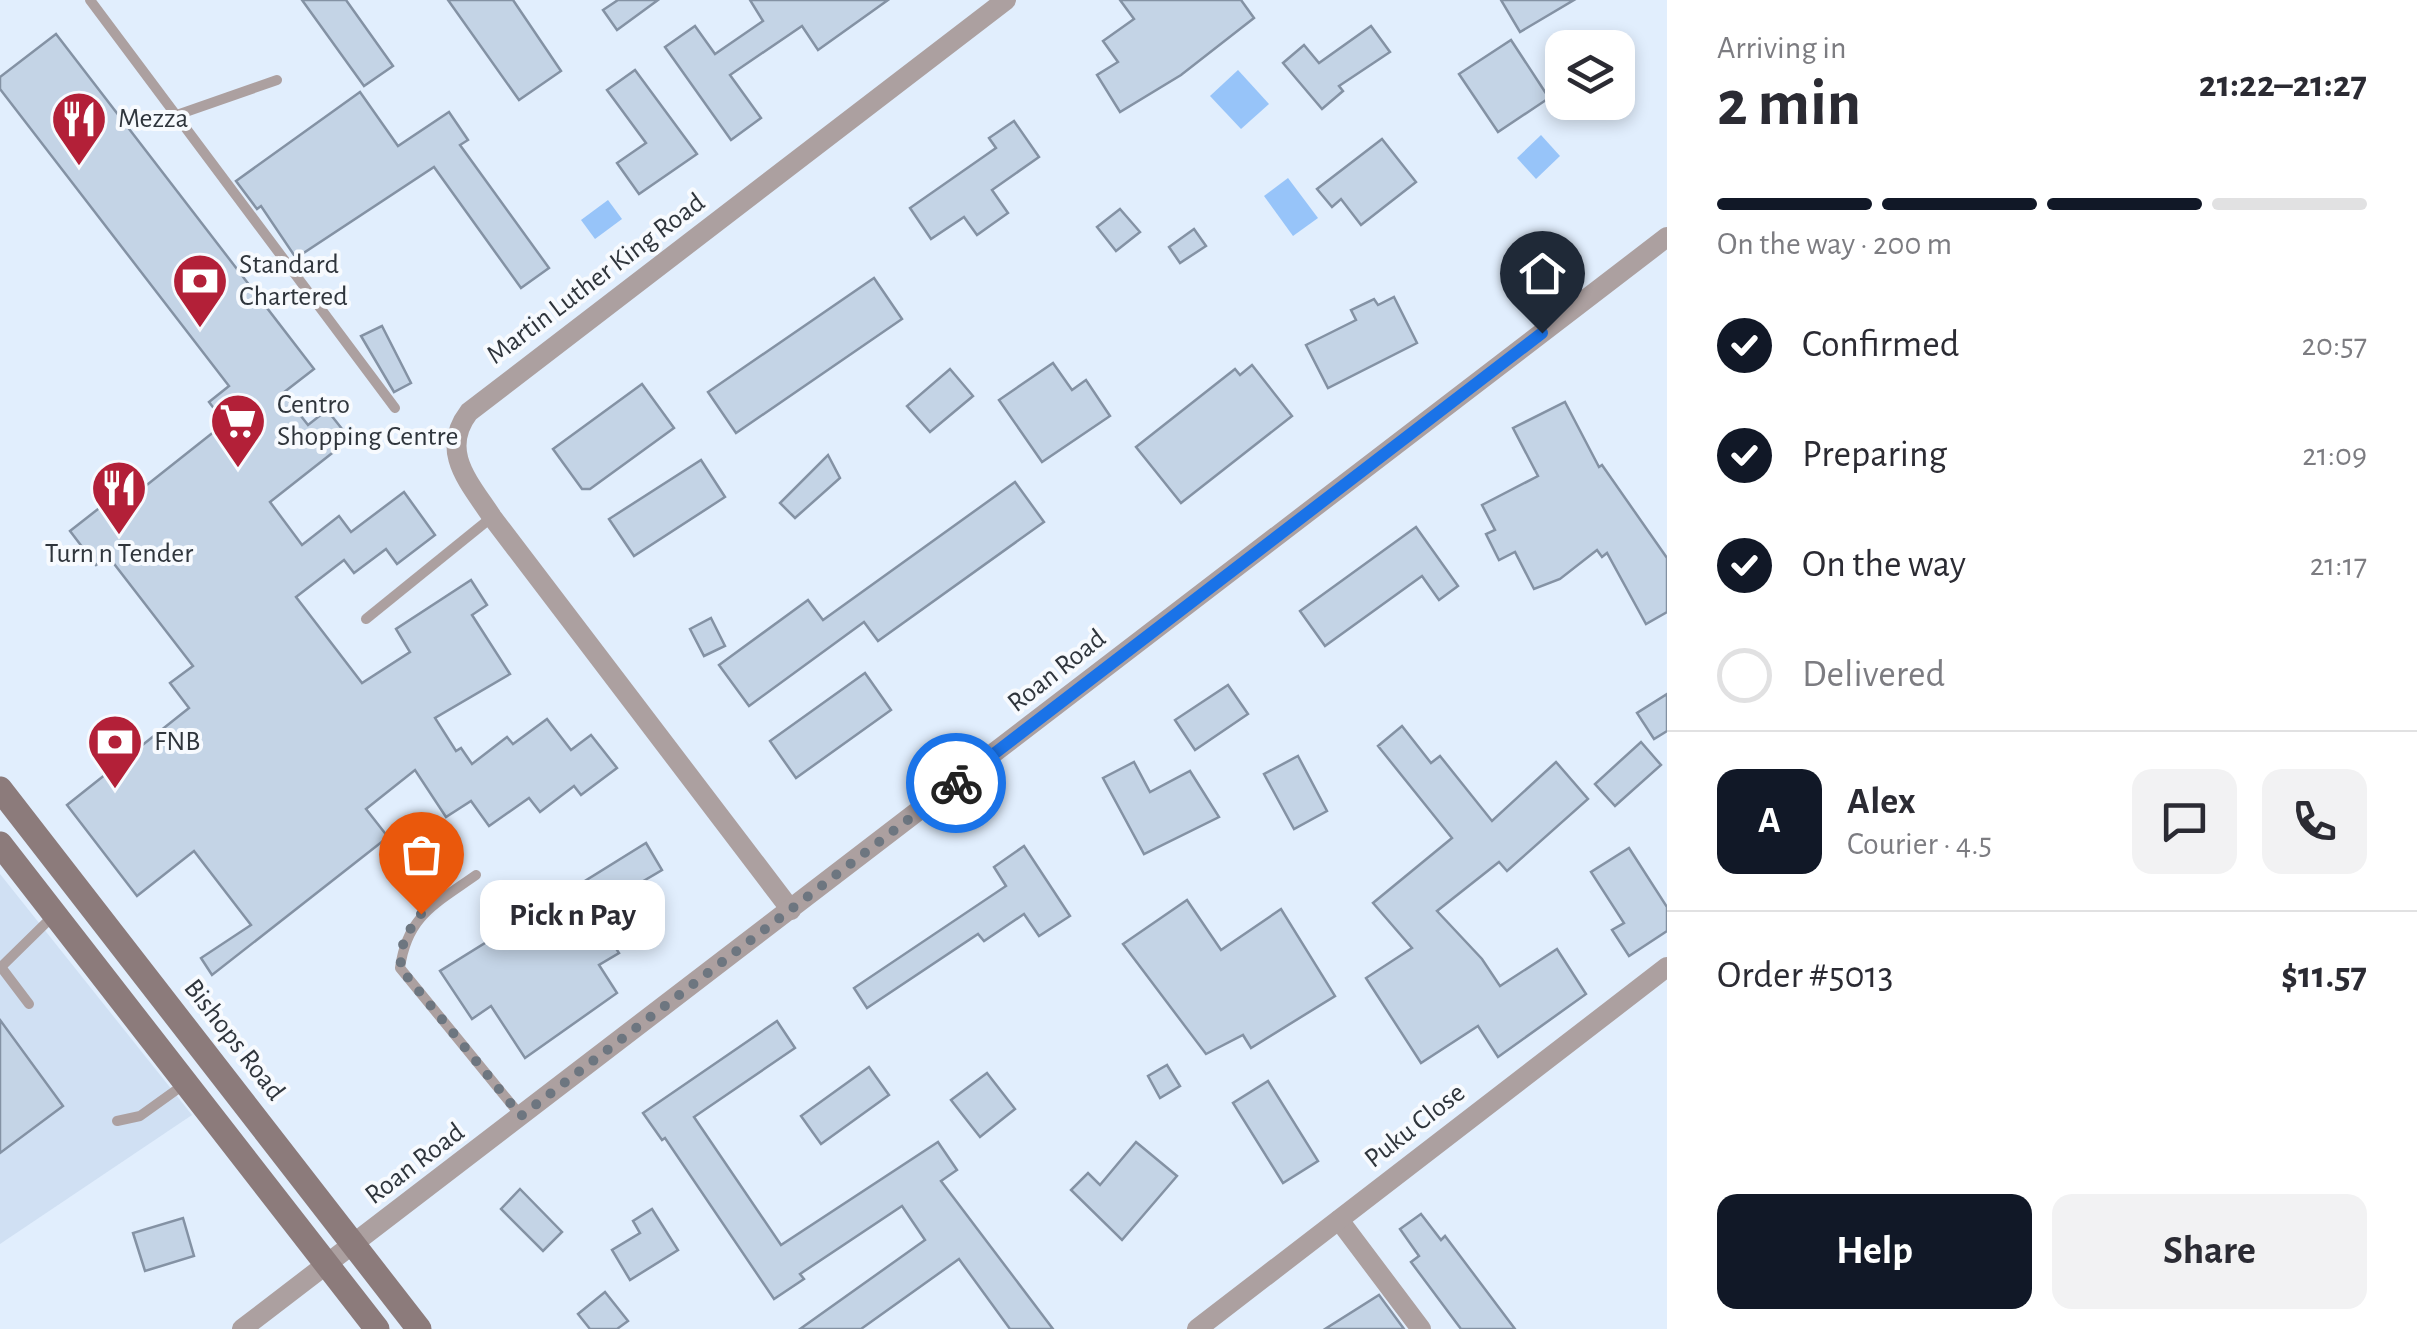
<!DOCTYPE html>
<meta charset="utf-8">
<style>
:root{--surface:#fff;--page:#f2f2f3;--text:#2b2b33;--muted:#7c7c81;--line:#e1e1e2;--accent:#111827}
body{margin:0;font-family:"Alegreya Sans",sans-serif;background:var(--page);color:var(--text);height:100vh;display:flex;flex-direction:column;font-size:38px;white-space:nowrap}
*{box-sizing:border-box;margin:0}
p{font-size:32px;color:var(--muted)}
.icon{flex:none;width:55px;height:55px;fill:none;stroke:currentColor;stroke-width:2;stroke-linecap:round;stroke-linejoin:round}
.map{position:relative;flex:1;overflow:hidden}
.drawer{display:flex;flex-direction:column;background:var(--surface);width:750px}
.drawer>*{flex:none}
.fabs{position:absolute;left:1545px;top:30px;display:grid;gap:20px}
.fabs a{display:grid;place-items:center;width:90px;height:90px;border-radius:20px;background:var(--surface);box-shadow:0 5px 15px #0003;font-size:50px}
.pin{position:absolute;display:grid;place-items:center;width:85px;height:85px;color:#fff;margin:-102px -42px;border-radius:50% 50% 50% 0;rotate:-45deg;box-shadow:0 0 10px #0007}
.pin .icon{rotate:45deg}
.courier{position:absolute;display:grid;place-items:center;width:100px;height:100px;margin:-50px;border:8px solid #1a73e8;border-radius:50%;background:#fff;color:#222;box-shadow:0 2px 12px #0007}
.bubble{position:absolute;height:70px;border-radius:20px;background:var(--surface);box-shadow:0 5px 15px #0003;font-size:32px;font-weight:700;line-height:70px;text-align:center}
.headline em{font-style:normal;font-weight:700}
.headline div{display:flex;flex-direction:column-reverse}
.headline{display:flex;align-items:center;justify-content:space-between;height:170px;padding:0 50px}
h1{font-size:65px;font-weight:700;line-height:75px}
.bar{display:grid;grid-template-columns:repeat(4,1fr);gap:15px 10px;align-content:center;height:120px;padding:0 50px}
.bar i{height:12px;border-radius:8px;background:var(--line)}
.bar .current{background:var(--accent)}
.bar p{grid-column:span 4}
.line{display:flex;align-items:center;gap:25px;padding:0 50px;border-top:2px solid var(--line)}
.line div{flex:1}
.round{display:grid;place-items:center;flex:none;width:105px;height:105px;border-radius:20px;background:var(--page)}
ol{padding:0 50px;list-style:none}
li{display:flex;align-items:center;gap:30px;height:110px}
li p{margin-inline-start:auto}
li .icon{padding:10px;border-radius:50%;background:var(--accent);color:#fff;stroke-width:4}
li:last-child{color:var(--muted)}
li i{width:55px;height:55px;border:5px solid var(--line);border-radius:50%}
.cta{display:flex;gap:20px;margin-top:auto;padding:20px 50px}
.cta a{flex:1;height:115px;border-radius:20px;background:var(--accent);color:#fff;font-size:40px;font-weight:700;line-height:115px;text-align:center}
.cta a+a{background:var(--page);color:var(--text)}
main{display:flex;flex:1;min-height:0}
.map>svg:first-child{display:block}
.built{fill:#d0e0f3}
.water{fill:#97c4f9}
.building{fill:#c4d4e6;stroke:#8492a4;stroke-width:2.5}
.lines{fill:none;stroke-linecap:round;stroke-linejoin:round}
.lane{stroke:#aca0a0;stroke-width:10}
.street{stroke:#aca0a0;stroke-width:20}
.secondary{stroke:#8c7b7b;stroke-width:25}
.done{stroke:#6d7680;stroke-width:10;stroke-dasharray:0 18}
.route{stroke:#1a73e8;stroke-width:12}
.labels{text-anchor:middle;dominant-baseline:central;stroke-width:8;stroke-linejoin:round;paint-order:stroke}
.poi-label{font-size:28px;fill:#2f353c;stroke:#f7fafe;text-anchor:start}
.street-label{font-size:28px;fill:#2f353c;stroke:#f7fafe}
</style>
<main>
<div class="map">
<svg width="1667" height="1329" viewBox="0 0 1667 1329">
<rect width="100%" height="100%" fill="#e1eefd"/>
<polygon class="built" points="0,874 192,1115 0,1244"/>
<g class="water">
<polygon points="1238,70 1269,104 1241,129 1210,96"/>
<polygon points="1541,135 1560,156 1536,179 1517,158"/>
<polygon points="1288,178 1318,218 1293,236 1264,196"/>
<polygon points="608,200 622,219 595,239 581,220"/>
</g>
<g class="building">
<polygon points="302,0 346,0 393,66 364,86"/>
<polygon points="448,0 513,0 561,71 519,100"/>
<polygon points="618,0 658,0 617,30 603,10"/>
<polygon points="750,0 888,0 818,50 802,26 730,75 761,118 731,140 665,47 695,26 715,54 763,21"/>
<polygon points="1120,0 1241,0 1254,18 1181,75 1120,112 1097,75 1118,62 1103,41 1134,19"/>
<polygon points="1501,0 1574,0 1520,32"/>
<polygon points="1371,26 1390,52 1339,86 1343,91 1322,109 1283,63 1304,45 1319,63"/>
<polygon points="56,34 314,369 283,393 308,425 327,410 350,439 270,502 302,545 339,516 351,532 404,492 435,535 397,564 386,549 354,573 344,560 296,597 362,683 410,652 396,629 471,580 487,605 472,615 510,674 435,718 456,751 461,748 472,764 507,737 513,744 547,719 571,750 591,735 617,768 581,795 574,786 540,812 529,798 489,826 471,801 446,817 415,770 366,809 388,837 212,975 201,958 251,925 194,851 137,896 67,805 189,708 170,683 193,666 108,556 96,565 70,531 107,502 114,511 225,423 209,402 229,386 0,89 0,77"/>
<polygon points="1511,40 1549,98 1498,132 1459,74"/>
<polygon points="635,70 697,154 639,194 617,163 646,143 607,90"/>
<polygon points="360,92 398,146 449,112 468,140 460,145 549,268 521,288 434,167 296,258 261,206 257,209 236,181"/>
<polygon points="1014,121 1039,157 992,190 1008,213 977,235 964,217 931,239 910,208 996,148 989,138"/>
<polygon points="1382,139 1416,182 1361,225 1341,199 1332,207 1317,189"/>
<polygon points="1120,209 1140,232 1116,251 1097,227"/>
<polygon points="1194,229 1206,246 1180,263 1169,247"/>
<polygon points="874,278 902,319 736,433 708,392"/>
<polygon points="1394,297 1417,343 1328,388 1306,345 1356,320 1351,310 1374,299 1378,305"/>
<polygon points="382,326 411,383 394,392 361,336"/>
<polygon points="1053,363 1072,390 1086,380 1110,416 1042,462 999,400"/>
<polygon points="1252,365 1292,416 1181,503 1136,447 1235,369 1240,375"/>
<polygon points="950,369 973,396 930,432 907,406"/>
<polygon points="642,384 674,428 590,489 582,489 553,449"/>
<polygon points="1565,402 1599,467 1602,465 1667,558 1667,612 1646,624 1607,553 1602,557 1597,550 1560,579 1534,589 1515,552 1499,560 1486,534 1495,530 1482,505 1538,476 1513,428"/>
<polygon points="828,455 840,478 795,518 780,503"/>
<polygon points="701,460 725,497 634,556 609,519"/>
<polygon points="1015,482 1044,522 878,641 864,622 749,706 719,665 808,600 823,620"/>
<polygon points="1416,527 1458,586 1439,600 1422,576 1325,646 1300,611"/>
<polygon points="711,618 725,646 704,656 690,629"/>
<polygon points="865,673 891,710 796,778 770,741"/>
<polygon points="1228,685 1248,714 1195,750 1175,720"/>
<polygon points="1667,694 1667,731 1654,739 1637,713"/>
<polygon points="1402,726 1431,763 1440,756 1492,821 1556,762 1588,799 1507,871 1499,862 1437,911 1482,959 1500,986 1557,949 1586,994 1498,1057 1478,1026 1421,1063 1366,978 1412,948 1373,903 1452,838 1378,746"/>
<polygon points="1641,742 1661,765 1615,806 1595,784"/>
<polygon points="1298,756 1327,811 1294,829 1264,774"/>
<polygon points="1134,762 1150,792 1190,771 1219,817 1144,854 1103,778"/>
<polygon points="646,843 662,870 630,889 647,917 610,939 619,953 599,965 617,993 525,1058 491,1006 472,1019 440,971"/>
<polygon points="1024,846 1070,916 1039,936 1024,914 984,941 978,934 867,1008 854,988 1006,886 994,867"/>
<polygon points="1629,848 1667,907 1667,931 1629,956 1612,930 1624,923 1591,872"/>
<polygon points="1187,900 1221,950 1281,909 1335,996 1251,1048 1243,1035 1206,1054 1123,944"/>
<polygon points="0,1020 63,1106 0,1153"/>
<polygon points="777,1021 795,1048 694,1117 781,1245 938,1142 957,1170 941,1181 1053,1329 1010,1329 959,1259 861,1329 800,1329 925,1240 902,1206 800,1274 804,1279 774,1299 665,1138 662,1140 643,1113"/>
<polygon points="1167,1065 1180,1086 1160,1098 1148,1076"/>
<polygon points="869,1067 889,1095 821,1144 801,1116"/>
<polygon points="987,1073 1015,1109 980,1137 951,1100"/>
<polygon points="1268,1081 1318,1161 1283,1183 1233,1103"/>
<polygon points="1136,1142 1177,1176 1122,1240 1071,1190 1088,1173 1100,1185"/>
<polygon points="520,1189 562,1232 543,1251 501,1209"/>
<polygon points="652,1209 678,1250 630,1280 612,1250 640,1233 633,1221"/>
<polygon points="1421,1214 1441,1240 1445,1236 1515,1329 1461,1329 1411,1262 1419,1256 1400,1229"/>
<polygon points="183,1218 194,1256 145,1271 133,1233"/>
<polygon points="605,1292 628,1321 617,1329 590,1329 578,1314"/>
<polygon points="1379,1295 1404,1329 1325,1329"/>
</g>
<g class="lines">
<g class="lane">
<polyline points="90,0 395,408"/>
<polyline points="174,116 277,80"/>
<polyline points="366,619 492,517"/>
<path d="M476,875C435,904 407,916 400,968L521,1116"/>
<polyline points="1,967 29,1004"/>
<polyline points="0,968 53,916"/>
<polyline points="117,1121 140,1116 186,1083"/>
</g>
<g class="street">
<path d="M791,910L492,517C469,482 439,451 469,412L1006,0"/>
<polyline points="1339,1220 1421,1329"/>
<polyline points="242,1329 1667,237"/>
<polyline points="1197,1329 1667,967"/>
</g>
<g class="secondary">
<polyline points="0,789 419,1329"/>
<polyline points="0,844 377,1329"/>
</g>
</g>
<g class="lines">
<polyline class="done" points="421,914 404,938 400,968 521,1116 956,783"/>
<polyline class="route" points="956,783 1542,333"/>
</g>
<defs>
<g id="restaurant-pin" transform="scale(2.875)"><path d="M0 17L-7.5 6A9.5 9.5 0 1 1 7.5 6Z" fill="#b32038" stroke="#f7fafe"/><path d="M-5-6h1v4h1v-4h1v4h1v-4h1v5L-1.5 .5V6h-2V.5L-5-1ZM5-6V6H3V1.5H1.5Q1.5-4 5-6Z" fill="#fff"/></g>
<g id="bank-pin" transform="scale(2.875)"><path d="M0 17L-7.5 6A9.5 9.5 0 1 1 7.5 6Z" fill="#b32038" stroke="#f7fafe"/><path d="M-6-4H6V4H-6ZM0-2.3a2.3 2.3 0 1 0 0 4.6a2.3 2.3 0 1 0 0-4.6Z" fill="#fff"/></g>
<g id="supermarket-pin" transform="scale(2.875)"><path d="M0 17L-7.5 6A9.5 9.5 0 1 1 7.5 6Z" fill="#b32038" stroke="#f7fafe"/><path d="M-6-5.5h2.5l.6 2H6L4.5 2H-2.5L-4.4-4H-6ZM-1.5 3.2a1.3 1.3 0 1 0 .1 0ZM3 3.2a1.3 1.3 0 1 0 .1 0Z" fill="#fff"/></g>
</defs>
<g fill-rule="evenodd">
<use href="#restaurant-pin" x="79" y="119"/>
<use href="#bank-pin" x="200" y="281"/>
<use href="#supermarket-pin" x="238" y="421"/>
<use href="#restaurant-pin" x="119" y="488"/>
<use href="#bank-pin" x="115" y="742"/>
</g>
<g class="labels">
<g class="poi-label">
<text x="118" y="119">Mezza</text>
<text x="239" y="265">Standard<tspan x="239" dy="32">Chartered</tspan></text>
<text x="277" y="405">Centro<tspan x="277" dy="32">Shopping Centre</tspan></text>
<text x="119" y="554" text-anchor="middle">Turn n Tender</text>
<text x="154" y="742">FNB</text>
</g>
<g class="street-label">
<text transform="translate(596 279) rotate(-37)">Martin Luther King Road</text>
<text transform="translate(1057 671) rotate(-38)">Roan Road</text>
<text transform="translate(234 1040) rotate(52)">Bishops Road</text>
<text transform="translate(1415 1126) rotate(-38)">Puku Close</text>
<text transform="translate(415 1164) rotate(-37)">Roan Road</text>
</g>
</g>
</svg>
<div class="fabs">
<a><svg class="icon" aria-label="layers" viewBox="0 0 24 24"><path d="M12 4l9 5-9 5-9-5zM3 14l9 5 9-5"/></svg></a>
</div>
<div class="pin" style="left:421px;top:914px;background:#ea580c"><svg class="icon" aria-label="bag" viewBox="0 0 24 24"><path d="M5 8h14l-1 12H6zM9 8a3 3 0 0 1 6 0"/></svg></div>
<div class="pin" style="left:1542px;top:333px;background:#1f2937"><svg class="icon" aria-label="home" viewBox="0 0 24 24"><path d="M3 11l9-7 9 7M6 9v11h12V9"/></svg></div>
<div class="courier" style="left:956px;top:783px"><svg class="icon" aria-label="bike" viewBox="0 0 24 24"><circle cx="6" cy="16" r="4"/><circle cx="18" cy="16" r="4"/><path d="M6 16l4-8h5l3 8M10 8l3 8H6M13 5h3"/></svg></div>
<div class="bubble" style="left:480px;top:880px;width:185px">Pick n Pay</div>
</div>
<section class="drawer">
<div class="headline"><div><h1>2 min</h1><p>Arriving in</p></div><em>21:22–21:27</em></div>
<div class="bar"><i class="current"></i><i class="current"></i><i class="current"></i><i></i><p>On the way · 200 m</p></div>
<ol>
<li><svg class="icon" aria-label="check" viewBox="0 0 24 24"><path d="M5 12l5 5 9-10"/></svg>Confirmed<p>20:57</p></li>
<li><svg class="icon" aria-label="check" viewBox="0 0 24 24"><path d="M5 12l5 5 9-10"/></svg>Preparing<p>21:09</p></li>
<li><svg class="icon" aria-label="check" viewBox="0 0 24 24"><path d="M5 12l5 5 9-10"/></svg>On the way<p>21:17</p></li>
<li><i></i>Delivered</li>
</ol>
<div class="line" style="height:180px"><b class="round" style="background:var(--accent);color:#fff">A</b><div><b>Alex</b><p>Courier · 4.5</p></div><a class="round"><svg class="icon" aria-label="chat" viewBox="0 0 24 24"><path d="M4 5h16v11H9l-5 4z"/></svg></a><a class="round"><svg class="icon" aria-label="phone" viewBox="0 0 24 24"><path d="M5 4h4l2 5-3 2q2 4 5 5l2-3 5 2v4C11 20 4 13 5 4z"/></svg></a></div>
<div class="line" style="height:130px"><div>Order #5013</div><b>$11.57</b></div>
<div class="cta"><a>Help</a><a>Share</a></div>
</section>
</main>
